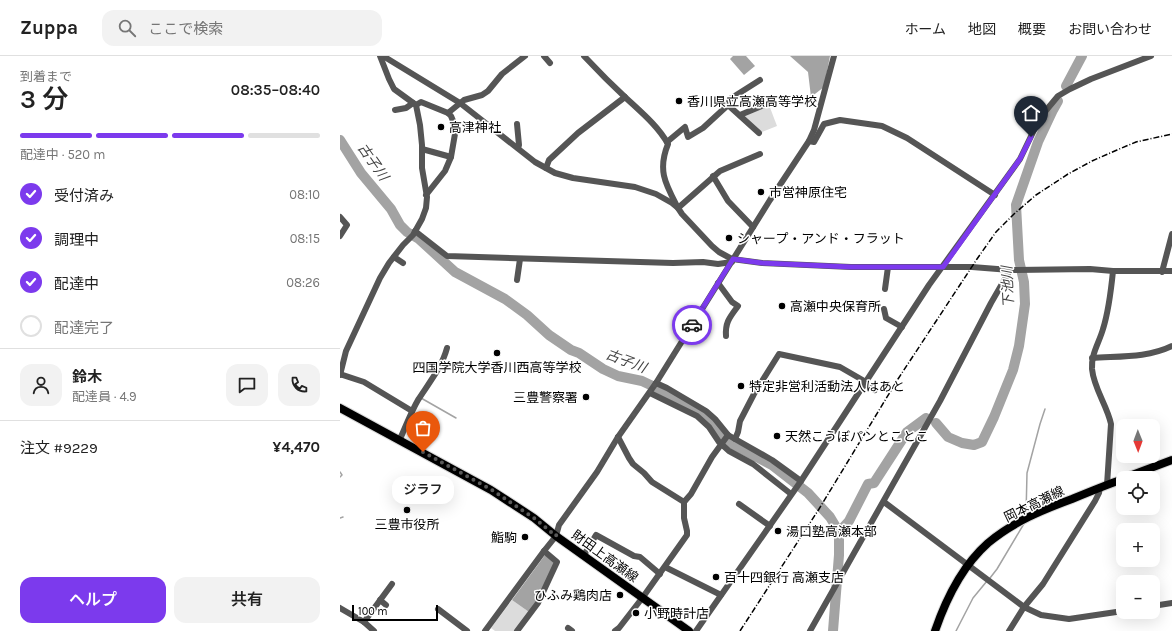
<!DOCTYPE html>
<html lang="ja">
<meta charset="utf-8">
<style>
:root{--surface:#fff;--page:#f2f2f2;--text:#222;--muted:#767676;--line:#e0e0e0;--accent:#7c3aed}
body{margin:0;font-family:Karla,"Noto Sans JP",sans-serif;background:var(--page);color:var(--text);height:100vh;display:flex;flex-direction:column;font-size:15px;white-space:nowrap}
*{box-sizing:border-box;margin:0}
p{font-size:13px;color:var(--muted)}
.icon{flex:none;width:22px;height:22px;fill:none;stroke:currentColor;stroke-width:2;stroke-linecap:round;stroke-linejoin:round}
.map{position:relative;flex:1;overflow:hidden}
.panel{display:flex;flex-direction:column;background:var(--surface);width:340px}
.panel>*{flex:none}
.needle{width:26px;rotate:179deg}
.buttons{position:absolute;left:776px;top:363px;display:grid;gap:8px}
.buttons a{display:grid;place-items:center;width:44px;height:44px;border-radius:8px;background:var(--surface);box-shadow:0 4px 16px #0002;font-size:20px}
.scale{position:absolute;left:12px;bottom:10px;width:86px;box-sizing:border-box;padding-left:4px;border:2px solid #000;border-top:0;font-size:11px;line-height:14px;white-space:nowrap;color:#000;-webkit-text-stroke:3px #fff;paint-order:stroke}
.pin{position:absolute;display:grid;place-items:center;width:34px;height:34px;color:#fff;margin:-41px -17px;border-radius:50% 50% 50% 0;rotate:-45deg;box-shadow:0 0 4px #0007}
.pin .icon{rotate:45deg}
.courier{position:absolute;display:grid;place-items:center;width:40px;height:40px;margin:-20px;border:3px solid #7c3aed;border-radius:50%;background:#fff;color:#222;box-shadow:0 1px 5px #0007}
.bubble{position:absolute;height:28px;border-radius:12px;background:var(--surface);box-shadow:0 4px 16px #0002;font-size:13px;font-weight:600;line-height:28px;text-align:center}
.headline em{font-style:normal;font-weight:600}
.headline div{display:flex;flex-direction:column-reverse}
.headline{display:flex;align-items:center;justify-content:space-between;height:68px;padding:0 20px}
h1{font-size:26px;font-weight:600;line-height:30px}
.bar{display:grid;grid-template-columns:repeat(4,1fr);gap:6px 4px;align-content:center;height:48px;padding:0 20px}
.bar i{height:5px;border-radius:3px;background:var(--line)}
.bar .on{background:var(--accent)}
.bar p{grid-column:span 4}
.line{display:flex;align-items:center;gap:10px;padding:0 20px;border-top:1px solid var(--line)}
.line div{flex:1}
.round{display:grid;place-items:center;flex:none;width:42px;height:42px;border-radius:12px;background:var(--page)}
ol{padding:0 20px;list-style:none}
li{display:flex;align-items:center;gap:12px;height:44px}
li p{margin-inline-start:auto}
li .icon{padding:4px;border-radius:50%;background:var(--accent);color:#fff;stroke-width:4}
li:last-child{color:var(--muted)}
li i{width:22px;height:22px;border:2px solid var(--line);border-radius:50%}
.button{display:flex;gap:8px;margin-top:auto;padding:8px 20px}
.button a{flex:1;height:46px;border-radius:12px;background:var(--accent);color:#fff;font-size:16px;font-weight:600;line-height:46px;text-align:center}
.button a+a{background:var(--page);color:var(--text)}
header{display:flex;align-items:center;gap:24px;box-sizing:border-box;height:56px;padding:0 20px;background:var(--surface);border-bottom:1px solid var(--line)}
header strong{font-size:19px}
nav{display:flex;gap:22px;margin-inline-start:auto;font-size:14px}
.search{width:280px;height:36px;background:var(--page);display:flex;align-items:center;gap:10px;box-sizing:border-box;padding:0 14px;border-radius:12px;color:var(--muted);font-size:15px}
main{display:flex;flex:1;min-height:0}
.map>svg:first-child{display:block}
.green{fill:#dcdcdc}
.water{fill:#a3a3a3}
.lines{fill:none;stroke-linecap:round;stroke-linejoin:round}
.stream{stroke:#a3a3a3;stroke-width:1.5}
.river{stroke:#a3a3a3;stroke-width:10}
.major-casing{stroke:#dbdbdb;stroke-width:10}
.minor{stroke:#555;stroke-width:6}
.major{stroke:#000;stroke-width:8}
.rail{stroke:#000;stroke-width:1.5;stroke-dasharray:6 2 1 2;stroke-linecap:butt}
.done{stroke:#595959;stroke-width:4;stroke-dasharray:0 7.2}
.route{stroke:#7c3aed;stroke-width:5}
.poi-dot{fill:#000;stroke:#fff;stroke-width:1.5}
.labels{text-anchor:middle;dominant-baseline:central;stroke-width:3;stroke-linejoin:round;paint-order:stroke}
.poi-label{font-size:13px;fill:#000;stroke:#fff;text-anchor:start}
.street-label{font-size:13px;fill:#000;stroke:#fff}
.water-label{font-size:14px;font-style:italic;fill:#444;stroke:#fff}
</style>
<header>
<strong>Zuppa</strong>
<div class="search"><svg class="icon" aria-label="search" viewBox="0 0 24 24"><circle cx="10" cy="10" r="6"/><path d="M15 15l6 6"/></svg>ここで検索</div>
<nav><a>ホーム</a><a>地図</a><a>概要</a><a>お問い合わせ</a></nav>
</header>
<main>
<section class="panel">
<div class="headline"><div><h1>3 分</h1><p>到着まで</p></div><em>08:35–08:40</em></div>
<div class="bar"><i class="on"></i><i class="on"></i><i class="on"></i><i></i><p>配達中 · 520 m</p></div>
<ol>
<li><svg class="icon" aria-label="check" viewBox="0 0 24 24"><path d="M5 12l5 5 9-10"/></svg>受付済み<p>08:10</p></li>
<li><svg class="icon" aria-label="check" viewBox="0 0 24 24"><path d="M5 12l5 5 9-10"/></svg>調理中<p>08:15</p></li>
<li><svg class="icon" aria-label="check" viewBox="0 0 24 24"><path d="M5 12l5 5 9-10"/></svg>配達中<p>08:26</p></li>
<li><i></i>配達完了</li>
</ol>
<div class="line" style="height:72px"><a class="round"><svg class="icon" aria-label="person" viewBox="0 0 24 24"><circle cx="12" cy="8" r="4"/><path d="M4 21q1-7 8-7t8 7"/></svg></a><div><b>鈴木</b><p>配達員 · 4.9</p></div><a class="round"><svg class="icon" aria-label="chat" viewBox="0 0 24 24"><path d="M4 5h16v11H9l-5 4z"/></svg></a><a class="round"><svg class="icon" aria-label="phone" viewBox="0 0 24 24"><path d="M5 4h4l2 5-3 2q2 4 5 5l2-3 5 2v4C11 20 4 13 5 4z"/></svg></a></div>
<div class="line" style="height:52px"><div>注文 #9229</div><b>¥4,470</b></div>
<div class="button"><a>ヘルプ</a><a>共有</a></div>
</section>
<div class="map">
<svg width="832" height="575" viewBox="0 0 832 575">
<rect width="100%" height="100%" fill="#fff"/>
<g class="green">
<polygon points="429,49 437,70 422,76 403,60"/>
<polygon points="172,544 189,556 175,575 155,575 151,572"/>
</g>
<g class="water">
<polygon points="393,0 406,0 415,10 404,19 390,3"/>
<polygon points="450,0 490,0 484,31 471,41 468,16"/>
<polygon points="205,499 215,507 205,531 189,556 172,544"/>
</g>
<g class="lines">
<g class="stream">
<polyline points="81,342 116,362"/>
<polyline points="0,416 2,419 0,421"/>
<polyline points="686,459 687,417 700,368 705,353"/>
<polyline points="0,462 3,461"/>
<polyline points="650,522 657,513 685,466"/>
<polyline points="616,575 633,542 647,525"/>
</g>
<g class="river">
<polyline points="726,30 742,0"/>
<polyline points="0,84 21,117 51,153 60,169 67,176 79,183 115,216 165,243 187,259 209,279 231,294 239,297 263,313 278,320 302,325 323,335 352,351 366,361 380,378 394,389 432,409 468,437 490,461 499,476 499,499 493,575"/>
<polyline points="596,367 608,381 622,387 634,389 642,386 654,361 673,314 679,290 685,248 684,226 679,204 676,149 698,86 713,54 718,45"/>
<polyline points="499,476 509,465 528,428 534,427 567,376 586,362"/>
</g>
<g class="major-casing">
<g id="major">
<polyline points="0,352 151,434 194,462 216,480 349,575"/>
<polyline points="784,422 832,404"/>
<path d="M595,575C606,543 622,510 648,487C673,466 702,454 732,443C749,436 766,429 783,423"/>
</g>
</g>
<g class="minor">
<polyline points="43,0 120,47 195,106 215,117 233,122 295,131 316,138 332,147 338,152 342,158 372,190 379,196 392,203 422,207 511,211 632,211 670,214 750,213 773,215 832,215"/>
<polyline points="204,0 210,7"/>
<path d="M244,0C258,15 272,29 286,42C301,56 318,70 328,88C317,115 326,129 338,152L380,115L420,98"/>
<polyline points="76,49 81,46 108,57 124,44 142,39 148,35 162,18 185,0"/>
<polyline points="388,49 419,77"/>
<polyline points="55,54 66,52 73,47"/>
<polyline points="400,59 429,47"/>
<polyline points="177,68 179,89 178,92"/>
<polyline points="469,85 474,86 484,68 500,64 542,70 567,82 655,139"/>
<polyline points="327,86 345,71 348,81 363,72 388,49 390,43 420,24"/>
<polyline points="82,93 111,101"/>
<polyline points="206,112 209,104 238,77 285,41"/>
<polyline points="373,120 388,145 413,171"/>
<polyline points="86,139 105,115 111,101 116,72 111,60 108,57"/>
<polyline points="0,161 7,169 0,180"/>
<polyline points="75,175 107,200 333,207 363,206 378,208 392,206"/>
<polyline points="54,201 63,207"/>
<polyline points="822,216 832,178"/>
<polyline points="177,224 180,203"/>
<path d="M378,227L392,246L398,250C390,261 385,266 386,280"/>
<polyline points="545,233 548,211"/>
<polyline points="544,253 546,262 562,271"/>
<path d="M752,302C778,300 808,302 832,290"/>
<polyline points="0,318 24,326 72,355"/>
<polyline points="0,319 6,295 40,222 49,207 63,189 73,179 82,163 86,152 87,141 82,112 82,89 80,69 76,49 54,33 49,23 40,0"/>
<polyline points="316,327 327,332 366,355 375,363 388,379 432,404 461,425"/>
<polyline points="524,328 535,334"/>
<polyline points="310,337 357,360 369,371 379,386 389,395 413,408 451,438"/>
<polyline points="278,381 289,402 293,408 304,417 312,426 344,446"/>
<path d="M60,383C66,370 71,356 78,344C89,327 102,311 107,292"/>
<polyline points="395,383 398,376 400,365 414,338 439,298 500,311 526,326"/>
<path d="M767,429L771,368C767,349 754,333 752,313C751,298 759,287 763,273C769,254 771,235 773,215"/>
<polyline points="544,446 684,551 701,559 729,563 783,555"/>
<polyline points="399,448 430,470"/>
<polyline points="244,499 256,479 294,500 300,501 320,518"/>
<polyline points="325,511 381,539"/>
<polyline points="40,544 46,549"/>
<polyline points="813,550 832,547"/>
<polyline points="0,552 24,566 34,575"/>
<polyline points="98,553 127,575"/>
<polyline points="24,566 52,528"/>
<polyline points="228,572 232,575"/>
<polyline points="145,575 204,495 216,480 219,469 257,416 278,381 316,327 430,144 469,85 474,74 494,0"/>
<polyline points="177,575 198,547 217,506 204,495"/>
<polyline points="275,575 279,572 303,541 347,479 347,475 344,462 344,446 351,438 372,401 388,379"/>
<polyline points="356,575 461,425 589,229 680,103 696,70 703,58 718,40 730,33 751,23 811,0"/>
<polyline points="470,575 600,345 651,247 670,214"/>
<polyline points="669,575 684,551 703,528 755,445 759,437 760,431"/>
</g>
<use href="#major" class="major"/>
<polyline class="rail" points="400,575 479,453 558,323 637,203 656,176 674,158 696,139 728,118 752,105 777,94 796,86 832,78"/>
</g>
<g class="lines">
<polyline class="done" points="83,396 152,434 194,462 216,480 219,469 257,416 278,381 316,327 352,269"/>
<polyline class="route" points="352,269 393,203 422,207 511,211 603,211 680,103 691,81"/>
</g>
<g class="poi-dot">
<circle cx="339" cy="45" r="4"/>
<circle cx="101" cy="71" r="4"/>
<circle cx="421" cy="136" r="4"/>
<circle cx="389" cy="182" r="4"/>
<circle cx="442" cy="250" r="4"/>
<circle cx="157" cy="297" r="4"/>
<circle cx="401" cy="330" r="4"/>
<circle cx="246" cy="341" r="4"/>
<circle cx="437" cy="380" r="4"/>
<circle cx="67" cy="454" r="4"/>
<circle cx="438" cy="475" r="4"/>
<circle cx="185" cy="481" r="4"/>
<circle cx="376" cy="521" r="4"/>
<circle cx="280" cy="539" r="4"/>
<circle cx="296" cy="557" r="4"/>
</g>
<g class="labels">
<g class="poi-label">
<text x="347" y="45">香川県立高瀬高等学校</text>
<text x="109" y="71">高津神社</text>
<text x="429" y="136">市営神原住宅</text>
<text x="397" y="182">シャープ・アンド・フラット</text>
<text x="450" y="250">高瀬中央保育所</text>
<text x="157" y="311" text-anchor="middle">四国学院大学香川西高等学校</text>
<text x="409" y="330">特定非営利活動法人はあと</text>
<text x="238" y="341" text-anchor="end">三豊警察署</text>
<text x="445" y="380">天然こうぼパンとことこ</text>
<text x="67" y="468" text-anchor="middle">三豊市役所</text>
<text x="446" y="475">湯口塾高瀬本部</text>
<text x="177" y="481" text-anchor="end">鮨駒</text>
<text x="384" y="521">百十四銀行 高瀬支店</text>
<text x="272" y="539" text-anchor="end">ひふみ鶏肉店</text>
<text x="304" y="557">小野時計店</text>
</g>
<g class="street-label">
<text transform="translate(694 448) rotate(-26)">岡本高瀬線</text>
<text transform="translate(265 500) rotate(36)">財田上高瀬線</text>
</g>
<g class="water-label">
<text transform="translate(33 106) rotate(55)">古子川</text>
<text transform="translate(668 231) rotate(-93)">下池川</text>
<text transform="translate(286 305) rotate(21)">古子川</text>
</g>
</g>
</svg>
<div class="buttons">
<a><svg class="needle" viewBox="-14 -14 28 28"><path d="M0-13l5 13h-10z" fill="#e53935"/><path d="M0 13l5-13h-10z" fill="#767676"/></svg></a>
<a><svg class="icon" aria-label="locate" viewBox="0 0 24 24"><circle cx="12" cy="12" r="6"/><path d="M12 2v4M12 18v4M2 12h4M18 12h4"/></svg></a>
<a>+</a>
<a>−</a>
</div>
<div class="scale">100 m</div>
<div class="pin" style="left:83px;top:396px;background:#ea580c"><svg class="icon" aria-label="bag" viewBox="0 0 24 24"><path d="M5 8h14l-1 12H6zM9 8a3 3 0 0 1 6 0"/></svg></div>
<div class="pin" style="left:691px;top:81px;background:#1f2937"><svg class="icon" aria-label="home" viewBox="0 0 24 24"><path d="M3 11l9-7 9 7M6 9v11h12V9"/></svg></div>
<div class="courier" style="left:352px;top:269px"><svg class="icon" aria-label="car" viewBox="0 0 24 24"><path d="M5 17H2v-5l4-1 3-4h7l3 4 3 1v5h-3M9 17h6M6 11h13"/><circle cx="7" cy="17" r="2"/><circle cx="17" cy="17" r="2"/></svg></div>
<div class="bubble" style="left:52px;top:420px;width:62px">ジラフ</div>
</div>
</main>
